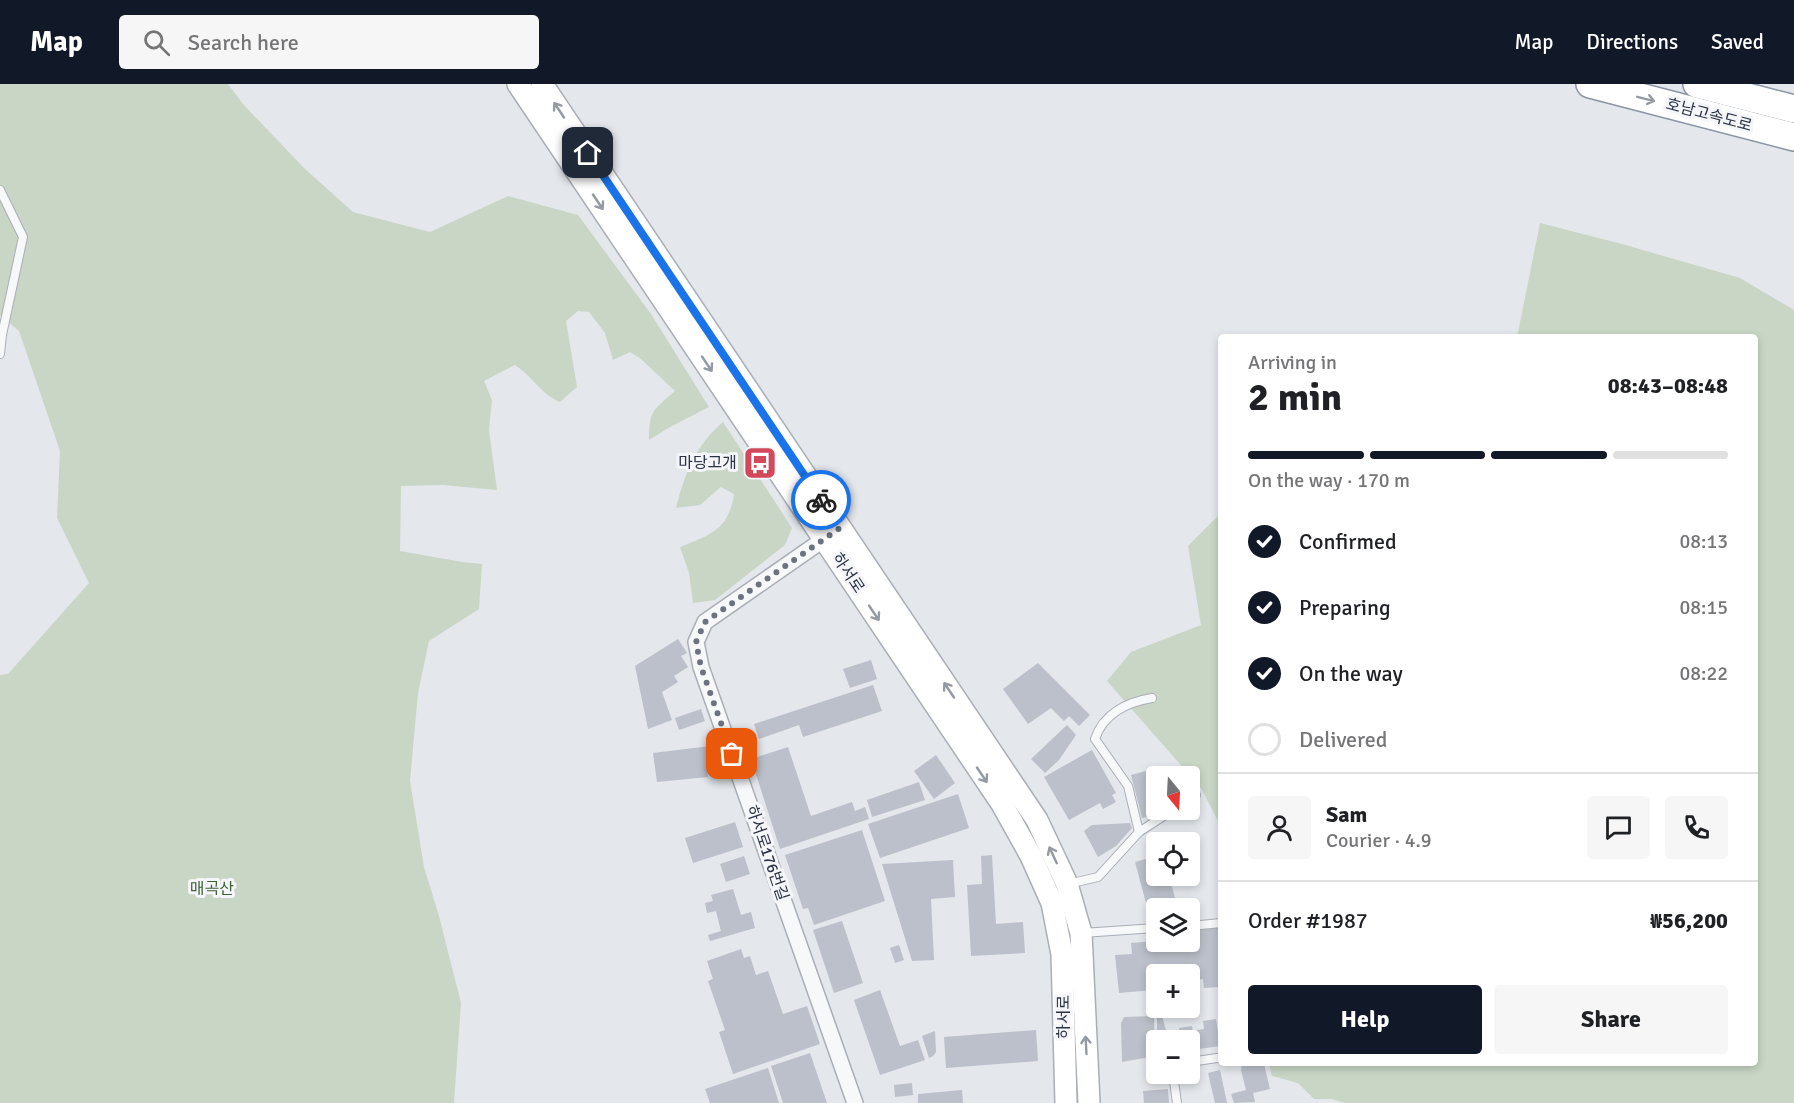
<!DOCTYPE html>
<meta charset="utf-8">
<style>
:root{--surface:#fff;--page:#f6f6f6;--text:#202124;--muted:#757577;--line:#e0e0e0;--accent:#111827}
body{margin:0;font-family:Signika,"Noto Sans KR",sans-serif;background:var(--page);color:var(--text);height:100vh;display:flex;flex-direction:column;font-size:22px;white-space:nowrap}
*{box-sizing:border-box;margin:0}
p{font-size:20px;color:var(--muted)}
.icon{flex:none;width:33px;height:33px;fill:none;stroke:currentColor;stroke-width:2;stroke-linecap:round;stroke-linejoin:round}
.map{position:relative;flex:1;overflow:hidden}
.side{position:absolute;left:1218px;top:250px;width:540px;height:732px;display:flex;flex-direction:column;background:var(--surface);border-radius:6px;box-shadow:0 3px 9px #0003}
.side>*{flex:none}
.needle{width:39px;rotate:162deg}
.buttons{position:absolute;left:1146px;top:682px;display:grid;gap:12px}
.buttons a{display:grid;place-items:center;width:54px;height:54px;border-radius:6px;background:var(--surface);box-shadow:0 3px 9px #0003;font-size:30px}
.pin{position:absolute;display:grid;place-items:center;width:51px;height:51px;color:#fff;margin:-26px;border-radius:12px;box-shadow:0 3px 9px #0006}
.courier{position:absolute;display:grid;place-items:center;width:60px;height:60px;margin:-30px;border:4px solid #1a73e8;border-radius:50%;background:#fff;color:#222;box-shadow:0 2px 8px #0007}
.headline em{font-style:normal;font-weight:700}
.headline div{display:flex;flex-direction:column-reverse}
.headline{display:flex;align-items:center;justify-content:space-between;height:102px;padding:0 30px}
h1{font-size:39px;font-weight:700;line-height:45px}
.bar{display:grid;grid-template-columns:repeat(4,1fr);gap:9px 6px;align-content:center;height:72px;padding:0 30px}
.bar i{height:8px;border-radius:4px;background:var(--line)}
.bar .selected{background:var(--accent)}
.bar p{grid-column:span 4}
.line{display:flex;align-items:center;gap:15px;padding:0 30px;border-top:2px solid var(--line)}
.line div{flex:1}
.round{display:grid;place-items:center;flex:none;width:63px;height:63px;border-radius:6px;background:var(--page)}
ol{padding:0 30px;list-style:none}
li{display:flex;align-items:center;gap:18px;height:66px}
li p{margin-inline-start:auto}
li .icon{padding:6px;border-radius:50%;background:var(--accent);color:#fff;stroke-width:4}
li:last-child{color:var(--muted)}
li i{width:33px;height:33px;border:3px solid var(--line);border-radius:50%}
.cta{display:flex;gap:12px;margin-top:auto;padding:12px 30px}
.cta a{flex:1;height:69px;border-radius:6px;background:var(--accent);color:#fff;font-size:24px;font-weight:700;line-height:69px;text-align:center}
.cta a+a{background:var(--page);color:var(--text)}
header{display:flex;align-items:center;gap:36px;box-sizing:border-box;height:84px;padding:0 30px;background:var(--accent);color:#fff}
header strong{font-size:28px}
nav{display:flex;gap:33px;margin-inline-start:auto;font-size:21px}
.search{width:420px;height:54px;background:var(--page);display:flex;align-items:center;gap:15px;box-sizing:border-box;padding:0 21px;border-radius:6px;color:var(--muted);font-size:22px}
.map>svg:first-child{display:block}
.green{fill:#c9d6c5}
.building{fill:#bbc0ca}
.lines{fill:none;stroke-linecap:round;stroke-linejoin:round}
.service-casing{stroke:#a9aeb7;stroke-width:10}
.minor-casing{stroke:#a9aeb7;stroke-width:18}
.secondary-casing{stroke:#a9aeb7;stroke-width:24}
.motorway-casing{stroke:#8b94a3;stroke-width:30}
.service{stroke:#f7f8fa;stroke-width:8}
.minor{stroke:#f7f8fa;stroke-width:15}
.secondary{stroke:#fff;stroke-width:21}
.motorway{stroke:#fff;stroke-width:27}
.oneway{stroke:#959aa2}
.done{stroke:#6c737f;stroke-width:6;stroke-dasharray:0 10.8}
.route{stroke:#1a73e8;stroke-width:8}
.labels{text-anchor:middle;dominant-baseline:central;stroke-width:6;stroke-linejoin:round;paint-order:stroke}
.street-label{font-size:16px;fill:#2b3445;stroke:#f4f6f9}
.poi-label{font-size:16px;fill:#2b3445;stroke:#f4f6f9;text-anchor:end}
.park-label{font-size:16px;fill:#3f6138;stroke:#f4f6f9}
</style>
<header>
<strong>Map</strong>
<div class="search"><svg class="icon" aria-label="search" viewBox="0 0 24 24"><circle cx="10" cy="10" r="6"/><path d="M15 15l6 6"/></svg>Search here</div>
<nav><a>Map</a><a>Directions</a><a>Saved</a></nav>
</header>
<div class="map">
<svg width="1794" height="1019" viewBox="0 0 1794 1019">
<rect width="100%" height="100%" fill="#e4e7ec"/>
<g class="green">
<path d="M0,0H228L243,20L304,84L353,128L430,148L508,112L578,131L651,230L709,323L670,343L649,356C649,325 653,327 675,307L641,275L630,268L613,276L605,249L589,228L578,227L566,237L577,303L560,318C541,310 532,292 515,281L484,297L492,316L489,346L497,406L443,401L401,402L400,467L462,478L482,480L479,525L429,557L418,609L410,697L424,783L439,832L461,919L454,1019H0V591L8,590L89,499L57,434L60,367L19,247L0,231Z"/>
<polygon points="1540,139 1622,160 1740,194 1794,226 1794,1019 1345,1019 1332,1015 1314,1015 1298,999 1272,992 1269,980 1755,980 1755,254 1517,253"/>
<path d="M723,338L792,444L785,461L715,516L693,519L689,489L680,463C711,451 729,445 734,410L721,403L700,421L676,424C685,389 695,362 723,338Z"/>
<polygon points="1221,429 1221,738 1219,739 1201,704 1107,597 1131,568 1201,541 1188,462"/>
</g>
<g class="building">
<polygon points="678,555 687,569 681,572 688,583 674,592 678,598 662,608 672,636 648,645 635,582"/>
<polygon points="871,576 877,595 850,604 843,585"/>
<polygon points="1038,579 1090,631 1079,642 1069,632 1064,637 1051,624 1028,640 1003,605"/>
<polygon points="873,601 882,627 803,653 799,641 759,655 754,640"/>
<polygon points="701,625 705,637 679,646 675,634"/>
<polygon points="1067,641 1076,651 1059,676 1045,689 1031,675"/>
<polygon points="710,662 712,684 707,685 708,693 657,698 653,669"/>
<polygon points="788,663 811,732 852,718 855,727 865,723 869,735 780,765 751,675"/>
<polygon points="1092,666 1116,709 1112,711 1116,718 1103,725 1100,719 1069,736 1044,693"/>
<polygon points="936,671 955,699 934,715 914,687"/>
<polygon points="1153,685 1156,697 1156,726 1164,726 1165,728 1142,734 1131,691"/>
<polygon points="919,698 925,716 872,733 867,716"/>
<polygon points="958,710 969,744 880,774 868,740"/>
<polygon points="735,738 743,763 693,779 685,754"/>
<polygon points="1130,739 1132,744 1116,762 1098,773 1084,747 1092,741"/>
<polygon points="862,746 885,817 814,841 808,824 803,825 785,771"/>
<polygon points="992,771 996,840 1023,838 1025,869 971,872 967,801 982,800 981,772"/>
<polygon points="744,772 750,790 726,798 720,780"/>
<polygon points="1156,772 1156,792 1169,792 1178,825 1156,825 1156,832 1150,834 1135,778"/>
<polygon points="953,776 955,813 931,815 934,876 912,877 882,780"/>
<polygon points="733,805 741,831 751,828 755,844 710,857 708,851 721,847 716,827 707,829 705,819 713,817 711,811"/>
<polygon points="842,837 863,899 834,909 813,846"/>
<polygon points="1218,842 1219,860 1221,860 1221,903 1204,904 1203,895 1190,896 1190,891 1156,891 1156,899 1153,899 1153,906 1119,909 1115,871 1132,870 1131,859 1156,857 1190,858 1190,845"/>
<polygon points="899,861 904,876 895,879 890,864"/>
<polygon points="741,865 744,874 750,872 756,891 768,887 783,930 807,922 820,960 733,990 719,948 725,946 708,897 713,895 707,877"/>
<polygon points="880,906 900,962 918,956 925,976 880,991 854,916"/>
<polygon points="1154,932 1155,972 1122,978 1121,939 1124,933"/>
<polygon points="1157,932 1162,932 1169,957 1157,957"/>
<polygon points="1216,935 1220,962 1199,965 1197,946 1204,945 1203,937"/>
<polygon points="1192,942 1195,963 1190,964 1190,957 1181,957 1179,944"/>
<polygon points="1036,946 1038,977 946,984 944,953"/>
<polygon points="935,947 936,968 933,972 929,974 922,952"/>
<polygon points="810,969 827,1019 783,1019 771,982"/>
<polygon points="1242,980 1264,980 1270,1005 1253,1009 1255,1018 1234,1019 1231,1010 1246,1006 1241,986"/>
<polygon points="768,984 779,1019 710,1019 705,1005"/>
<polygon points="1220,986 1227,1019 1215,1019 1208,989"/>
<polygon points="912,999 913,1011 895,1013 894,1001"/>
<polygon points="1168,1005 1169,1019 1144,1019 1143,1007"/>
<polygon points="962,1006 963,1019 918,1019 918,1010"/>
</g>
<g class="lines">
<g class="service-casing">
<g id="service">
<polyline points="0,106 23,153 2,251 0,270"/>
<polyline points="1190,716 1196,711"/>
<path d="M1139,748L1128,702L1095,655C1103,630 1127,618 1152,614"/>
<polyline points="1068,800 1098,793 1139,748 1173,726"/>
<polyline points="1190,842 1221,839"/>
<polyline points="1082,849 1156,844"/>
<polyline points="1190,978 1217,974"/>
<polyline points="1173,990 1177,1019"/>
</g>
</g>
<g class="minor-casing">
<polyline id="minor" points="830,451 705,538 696,558 701,583 855,1019"/>
</g>
<g class="secondary-casing">
<g id="secondary">
<polyline points="518,0 1002,720 1031,772 1052,819 1062,870 1066,1019"/>
<polyline points="542,0 1037,736 1067,800 1081,849 1089,1019"/>
</g>
</g>
<g class="motorway-casing">
<g id="motorway">
<polyline points="1590,0 1794,53"/>
<polyline points="1697,0 1794,25"/>
</g>
</g>
<use href="#service" class="service"/>
<use href="#minor" class="minor"/>
<use href="#secondary" class="secondary"/>
<use href="#motorway" class="motorway"/>
</g>
<defs><path id="oneway-shaft" d="M-6 0H5M1.5-3L5.5 0L1.5 3" fill="none" stroke-width="1.6" stroke-linecap="round" stroke-linejoin="round" transform="scale(1.5)"/></defs>
<g class="oneway">
<use href="#oneway-shaft" transform="translate(1646 15) rotate(14)"/>
<use href="#oneway-shaft" transform="translate(559 26) rotate(-124)"/>
<use href="#oneway-shaft" transform="translate(598 118) rotate(56)"/>
<use href="#oneway-shaft" transform="translate(707 280) rotate(56)"/>
<use href="#oneway-shaft" transform="translate(874 529) rotate(56)"/>
<use href="#oneway-shaft" transform="translate(949 606) rotate(-124)"/>
<use href="#oneway-shaft" transform="translate(982 691) rotate(56)"/>
<use href="#oneway-shaft" transform="translate(1053 771) rotate(-115)"/>
<use href="#oneway-shaft" transform="translate(1086 961) rotate(-93)"/>
</g>
<g class="lines">
<polyline class="done" points="732,670 701,583 696,558 705,538 840,444 821,416"/>
<polyline class="route" points="588,69 821,416"/>
</g>
<defs>
<g id="bus-square" transform="scale(1.725)"><rect x="-9" y="-9" width="18" height="18" rx="4" fill="#d1495b" stroke="#f4f6f9"/><path d="M-5-6H5V4H4V6H2V4H-2V6H-4V4H-5ZM-3.5-4V0h7V-4ZM-3.5 1.2v1.5H-2V1.2ZM2 1.2v1.5H3.5V1.2Z" fill="#fff"/></g>
</defs>
<g fill-rule="evenodd">
<use href="#bus-square" x="760" y="379"/>
</g>
<g class="labels">
<g class="street-label">
<text transform="translate(1709 31) rotate(15)">호남고속도로</text>
<text transform="translate(848 489) rotate(56)">하서로</text>
<text transform="translate(767 769) rotate(71)">하서로176번길</text>
<text transform="translate(1064 933) rotate(-90)">하서로</text>
</g>
<g class="poi-label">
<text x="737" y="379">마당고개</text>
</g>
<g class="park-label">
<text x="212" y="805">매곡산</text>
</g>
</g>
</svg>
<div class="buttons">
<a><svg class="needle" viewBox="-14 -14 28 28"><path d="M0-13l5 13h-10z" fill="#e53935"/><path d="M0 13l5-13h-10z" fill="#757577"/></svg></a>
<a><svg class="icon" aria-label="locate" viewBox="0 0 24 24"><circle cx="12" cy="12" r="6"/><path d="M12 2v4M12 18v4M2 12h4M18 12h4"/></svg></a>
<a><svg class="icon" aria-label="layers" viewBox="0 0 24 24"><path d="M12 4l9 5-9 5-9-5zM3 14l9 5 9-5"/></svg></a>
<a>+</a>
<a>−</a>
</div>
<div class="pin" style="left:732px;top:670px;background:#ea580c"><svg class="icon" aria-label="bag" viewBox="0 0 24 24"><path d="M5 8h14l-1 12H6zM9 8a3 3 0 0 1 6 0"/></svg></div>
<div class="pin" style="left:588px;top:69px;background:#1f2937"><svg class="icon" aria-label="home" viewBox="0 0 24 24"><path d="M3 11l9-7 9 7M6 9v11h12V9"/></svg></div>
<div class="courier" style="left:821px;top:416px"><svg class="icon" aria-label="bike" viewBox="0 0 24 24"><circle cx="6" cy="16" r="4"/><circle cx="18" cy="16" r="4"/><path d="M6 16l4-8h5l3 8M10 8l3 8H6M13 5h3"/></svg></div>
<section class="side">
<div class="headline"><div><h1>2 min</h1><p>Arriving in</p></div><em>08:43–08:48</em></div>
<div class="bar"><i class="selected"></i><i class="selected"></i><i class="selected"></i><i></i><p>On the way · 170 m</p></div>
<ol>
<li><svg class="icon" aria-label="check" viewBox="0 0 24 24"><path d="M5 12l5 5 9-10"/></svg>Confirmed<p>08:13</p></li>
<li><svg class="icon" aria-label="check" viewBox="0 0 24 24"><path d="M5 12l5 5 9-10"/></svg>Preparing<p>08:15</p></li>
<li><svg class="icon" aria-label="check" viewBox="0 0 24 24"><path d="M5 12l5 5 9-10"/></svg>On the way<p>08:22</p></li>
<li><i></i>Delivered</li>
</ol>
<div class="line" style="height:108px"><a class="round"><svg class="icon" aria-label="person" viewBox="0 0 24 24"><circle cx="12" cy="8" r="4"/><path d="M4 21q1-7 8-7t8 7"/></svg></a><div><b>Sam</b><p>Courier · 4.9</p></div><a class="round"><svg class="icon" aria-label="chat" viewBox="0 0 24 24"><path d="M4 5h16v11H9l-5 4z"/></svg></a><a class="round"><svg class="icon" aria-label="phone" viewBox="0 0 24 24"><path d="M5 4h4l2 5-3 2q2 4 5 5l2-3 5 2v4C11 20 4 13 5 4z"/></svg></a></div>
<div class="line" style="height:78px"><div>Order #1987</div><b>₩56,200</b></div>
<div class="cta"><a>Help</a><a>Share</a></div>
</section>
</div>
